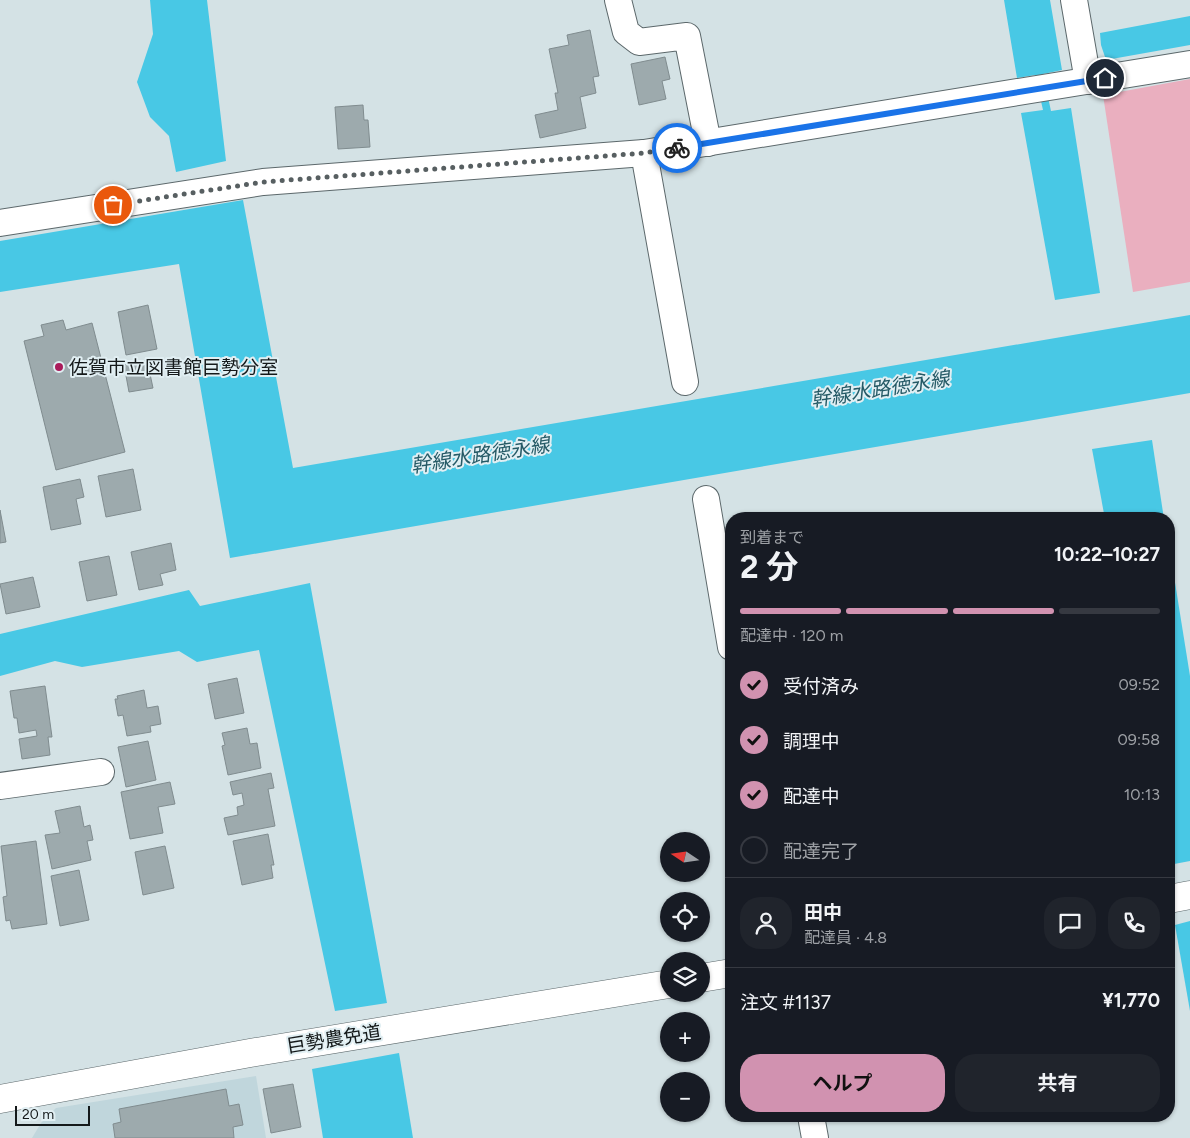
<!DOCTYPE html>
<html lang="ja">
<meta charset="utf-8">
<style>
:root{--surface:#171b24;--page:#20242c;--text:#f1f3f6;--muted:#9ea1a6;--line:#363941;--accent:#d192b0}
body{margin:0;font-family:Figtree,"Noto Sans JP",sans-serif;background:var(--page);color:var(--text);height:100vh;display:flex;flex-direction:column;font-size:19px;white-space:nowrap}
*{box-sizing:border-box;margin:0}
p{font-size:16px;color:var(--muted)}
.icon{flex:none;width:28px;height:28px;fill:none;stroke:currentColor;stroke-width:2;stroke-linecap:round;stroke-linejoin:round}
.map{position:relative;flex:1;overflow:hidden}
.panel{position:absolute;left:725px;top:512px;width:450px;height:610px;display:flex;flex-direction:column;background:var(--surface);border-radius:20px;box-shadow:0 1px 4px #0004}
.panel>*{flex:none}
.needle{width:32px;rotate:283deg}
.fabs{position:absolute;left:660px;top:832px;display:grid;gap:10px}
.fabs a{display:grid;place-items:center;width:50px;height:50px;border-radius:50%;background:var(--surface);box-shadow:0 1px 4px #0004;font-size:25px}
.scale{position:absolute;left:15px;bottom:12px;width:75px;box-sizing:border-box;padding-left:5px;border:2px solid #14191a;border-top:0;font-size:14px;line-height:18px;white-space:nowrap;color:#14191a;-webkit-text-stroke:4px #e1eff3;paint-order:stroke}
.pin{position:absolute;display:grid;place-items:center;width:42px;height:42px;color:#fff;margin:-21px;border:2px solid #fff;border-radius:50%;box-shadow:0 1px 5px #0007}
.courier{position:absolute;display:grid;place-items:center;width:50px;height:50px;margin:-25px;border:4px solid #1a73e8;border-radius:50%;background:#fff;color:#222;box-shadow:0 1px 6px #0007}
.overview em{font-style:normal;font-weight:700}
.overview div{display:flex;flex-direction:column-reverse}
.overview{display:flex;align-items:center;justify-content:space-between;height:85px;padding:0 15px}
h1{font-size:32px;font-weight:700;line-height:38px}
.bar{display:grid;grid-template-columns:repeat(4,1fr);gap:8px 5px;align-content:center;height:60px;padding:0 15px}
.bar i{height:6px;border-radius:4px;background:var(--line)}
.bar .on{background:var(--accent)}
.bar p{grid-column:span 4}
.line{display:flex;align-items:center;gap:12px;padding:0 15px;border-top:1px solid var(--line)}
.line div{flex:1}
.round{display:grid;place-items:center;flex:none;width:52px;height:52px;border-radius:20px;background:var(--page)}
ol{padding:0 15px;list-style:none}
li{display:flex;align-items:center;gap:15px;height:55px}
li p{margin-inline-start:auto}
li .icon{padding:5px;border-radius:50%;background:var(--accent);color:#111;stroke-width:4}
li:last-child{color:var(--muted)}
li i{width:28px;height:28px;border:2px solid var(--line);border-radius:50%}
.primary-button{display:flex;gap:10px;margin-top:auto;padding:10px 15px}
.primary-button a{flex:1;height:58px;border-radius:20px;background:var(--accent);color:#111;font-size:20px;font-weight:700;line-height:58px;text-align:center}
.primary-button a+a{background:var(--page);color:var(--text)}
.map>svg:first-child{display:block}
.built{fill:#c0d6dc}
.green{fill:#eaafbf}
.water{fill:#48c8e5}
.building{fill:#9daaad;stroke:#808c8f}
.lines{fill:none;stroke-linecap:round;stroke-linejoin:round}
.minor-casing{stroke:#5c686b;stroke-width:28}
.tertiary-casing{stroke:#5c686b;stroke-width:29}
.minor{stroke:#fff;stroke-width:26}
.tertiary{stroke:#fff;stroke-width:28}
.done{stroke:#575f61;stroke-width:5;stroke-dasharray:0 9}
.route{stroke:#1a73e8;stroke-width:6}
.poi-dot{fill:#aa1c5b;stroke:#e1eff3;stroke-width:2}
.labels{text-anchor:middle;dominant-baseline:central;stroke-width:4;stroke-linejoin:round;paint-order:stroke}
.poi-label{font-size:19px;fill:#14191a;stroke:#e1eff3;text-anchor:start}
.street-label{font-size:19px;fill:#14191a;stroke:#e1eff3}
.water-label{font-size:20px;font-style:italic;fill:#255a66;stroke:#e1eff3}
</style>
<div class="map">
<svg width="1190" height="1138" viewBox="0 0 1190 1138">
<rect width="100%" height="100%" fill="#d4e2e5"/>
<polygon class="built" points="256,1076 266,1138 32,1138 41,1123 56,1108"/>
<polygon class="green" points="1190,79 1190,282 1133,292 1103,95"/>
<g class="water">
<polygon points="150,0 207,0 226,161 176,172 169,136 150,117 137,82 153,34"/>
<polygon points="1004,0 1050,0 1062,70 1043,74 1051,111 1071,108 1100,293 1055,300 1021,113 1043,110 1035,75 1017,78"/>
<polygon points="1190,16 1190,45 1106,60 1101,45 1100,33"/>
<polygon points="243,200 293,468 1190,315 1190,393 230,558 179,264 0,292 0,241"/>
<polygon points="1152,440 1164,519 1105,519 1092,449"/>
<polygon points="1169,545 1190,676 1190,861 1169,865"/>
<polygon points="310,583 387,1003 335,1011 259,650 197,662 179,651 82,667 55,661 0,676 0,634 189,590 200,606"/>
<polygon points="1190,921 1190,1011 1175,925"/>
<polygon points="399,1053 413,1138 323,1138 312,1069"/>
</g>
<g class="building">
<polygon points="590,30 599,76 593,77 596,93 580,97 586,128 540,138 535,115 558,110 555,93 558,93 549,49 569,45 567,35"/>
<polygon points="665,57 670,79 662,81 666,99 639,105 631,64"/>
<polygon points="363,105 364,120 368,120 370,147 338,149 335,107"/>
<polygon points="148,305 157,349 126,355 118,312"/>
<polygon points="63,320 66,330 92,323 125,452 56,470 24,341 44,336 41,325"/>
<polygon points="147,360 153,388 129,392 124,365"/>
<polygon points="133,469 141,510 106,517 98,476"/>
<polygon points="80,479 84,497 76,499 81,524 51,530 43,487"/>
<polygon points="0,510 6,542 0,543"/>
<polygon points="171,543 176,570 160,574 163,585 139,590 131,552"/>
<polygon points="109,556 117,595 87,601 79,562"/>
<polygon points="33,577 40,607 6,614 0,584"/>
<polygon points="237,678 244,713 215,719 208,684"/>
<polygon points="45,686 52,737 48,737 50,755 22,759 19,739 37,736 36,730 19,733 17,718 14,718 10,691"/>
<polygon points="144,690 147,708 158,706 161,724 150,726 151,732 127,736 123,715 118,716 115,699 118,699 117,696"/>
<polygon points="247,728 250,744 257,743 261,768 228,775 222,746 225,745 222,733"/>
<polygon points="148,741 156,780 126,787 118,747"/>
<polygon points="271,773 274,788 268,789 275,826 228,835 224,818 238,815 237,807 244,805 242,793 233,795 230,782"/>
<polygon points="170,782 175,804 158,807 163,833 130,839 121,792"/>
<polygon points="80,806 84,827 90,825 93,840 87,841 91,860 52,869 45,835 60,833 55,811"/>
<polygon points="268,834 274,865 271,865 273,878 242,885 233,841"/>
<polygon points="36,841 47,924 12,929 10,920 6,921 3,897 7,896 1,846"/>
<polygon points="165,846 174,888 143,895 135,852"/>
<polygon points="79,870 89,920 60,926 51,876"/>
<polygon points="293,1084 301,1127 271,1133 263,1089"/>
<polygon points="226,1089 229,1106 239,1104 243,1125 233,1127 234,1138 115,1138 113,1124 121,1122 119,1109"/>
</g>
<g class="lines">
<g class="minor-casing">
<g id="minor">
<polyline points="618,0 626,32 639,42 687,36 708,143"/>
<polyline points="1074,0 1088,81"/>
<polyline points="644,153 685,382"/>
<polyline points="0,223 263,182 644,153 1190,64"/>
<polyline points="706,499 731,647"/>
<polyline points="0,786 101,772"/>
<polyline points="811,1116 815,1138"/>
</g>
</g>
<g class="tertiary-casing">
<g id="tertiary">
<polyline points="1169,899 1190,895"/>
<polyline points="701,978 731,973"/>
<polyline points="0,1099 250,1053 669,984"/>
</g>
</g>
<use href="#minor" class="minor"/>
<use href="#tertiary" class="tertiary"/>
</g>
<g class="lines">
<polyline class="done" points="113,205 263,182 644,153 677,148"/>
<polyline class="route" points="677,148 1105,78"/>
</g>
<circle class="poi-dot" cx="59" cy="367" r="5"/>
<g class="labels">
<g class="poi-label">
<text x="69" y="367">佐賀市立図書館巨勢分室</text>
</g>
<g class="street-label">
<text transform="translate(334 1039) rotate(-9)">巨勢農免道</text>
</g>
<g class="water-label">
<text transform="translate(880 389) rotate(-9)">幹線水路徳永線</text>
<text transform="translate(480 455) rotate(-9)">幹線水路徳永線</text>
</g>
</g>
</svg>
<div class="fabs">
<a><svg class="needle" viewBox="-14 -14 28 28"><path d="M0-13l5 13h-10z" fill="#e53935"/><path d="M0 13l5-13h-10z" fill="#9ea1a6"/></svg></a>
<a><svg class="icon" aria-label="locate" viewBox="0 0 24 24"><circle cx="12" cy="12" r="6"/><path d="M12 2v4M12 18v4M2 12h4M18 12h4"/></svg></a>
<a><svg class="icon" aria-label="layers" viewBox="0 0 24 24"><path d="M12 4l9 5-9 5-9-5zM3 14l9 5 9-5"/></svg></a>
<a>+</a>
<a>−</a>
</div>
<div class="scale">20 m</div>
<div class="pin" style="left:113px;top:205px;background:#ea580c"><svg class="icon" aria-label="bag" viewBox="0 0 24 24"><path d="M5 8h14l-1 12H6zM9 8a3 3 0 0 1 6 0"/></svg></div>
<div class="pin" style="left:1105px;top:78px;background:#1f2937"><svg class="icon" aria-label="home" viewBox="0 0 24 24"><path d="M3 11l9-7 9 7M6 9v11h12V9"/></svg></div>
<div class="courier" style="left:677px;top:148px"><svg class="icon" aria-label="bike" viewBox="0 0 24 24"><circle cx="6" cy="16" r="4"/><circle cx="18" cy="16" r="4"/><path d="M6 16l4-8h5l3 8M10 8l3 8H6M13 5h3"/></svg></div>
<section class="panel">
<div class="overview"><div><h1>2 分</h1><p>到着まで</p></div><em>10:22–10:27</em></div>
<div class="bar"><i class="on"></i><i class="on"></i><i class="on"></i><i></i><p>配達中 · 120 m</p></div>
<ol>
<li><svg class="icon" aria-label="check" viewBox="0 0 24 24"><path d="M5 12l5 5 9-10"/></svg>受付済み<p>09:52</p></li>
<li><svg class="icon" aria-label="check" viewBox="0 0 24 24"><path d="M5 12l5 5 9-10"/></svg>調理中<p>09:58</p></li>
<li><svg class="icon" aria-label="check" viewBox="0 0 24 24"><path d="M5 12l5 5 9-10"/></svg>配達中<p>10:13</p></li>
<li><i></i>配達完了</li>
</ol>
<div class="line" style="height:90px"><a class="round"><svg class="icon" aria-label="person" viewBox="0 0 24 24"><circle cx="12" cy="8" r="4"/><path d="M4 21q1-7 8-7t8 7"/></svg></a><div><b>田中</b><p>配達員 · 4.8</p></div><a class="round"><svg class="icon" aria-label="chat" viewBox="0 0 24 24"><path d="M4 5h16v11H9l-5 4z"/></svg></a><a class="round"><svg class="icon" aria-label="phone" viewBox="0 0 24 24"><path d="M5 4h4l2 5-3 2q2 4 5 5l2-3 5 2v4C11 20 4 13 5 4z"/></svg></a></div>
<div class="line" style="height:65px"><div>注文 #1137</div><b>¥1,770</b></div>
<div class="primary-button"><a>ヘルプ</a><a>共有</a></div>
</section>
</div>
